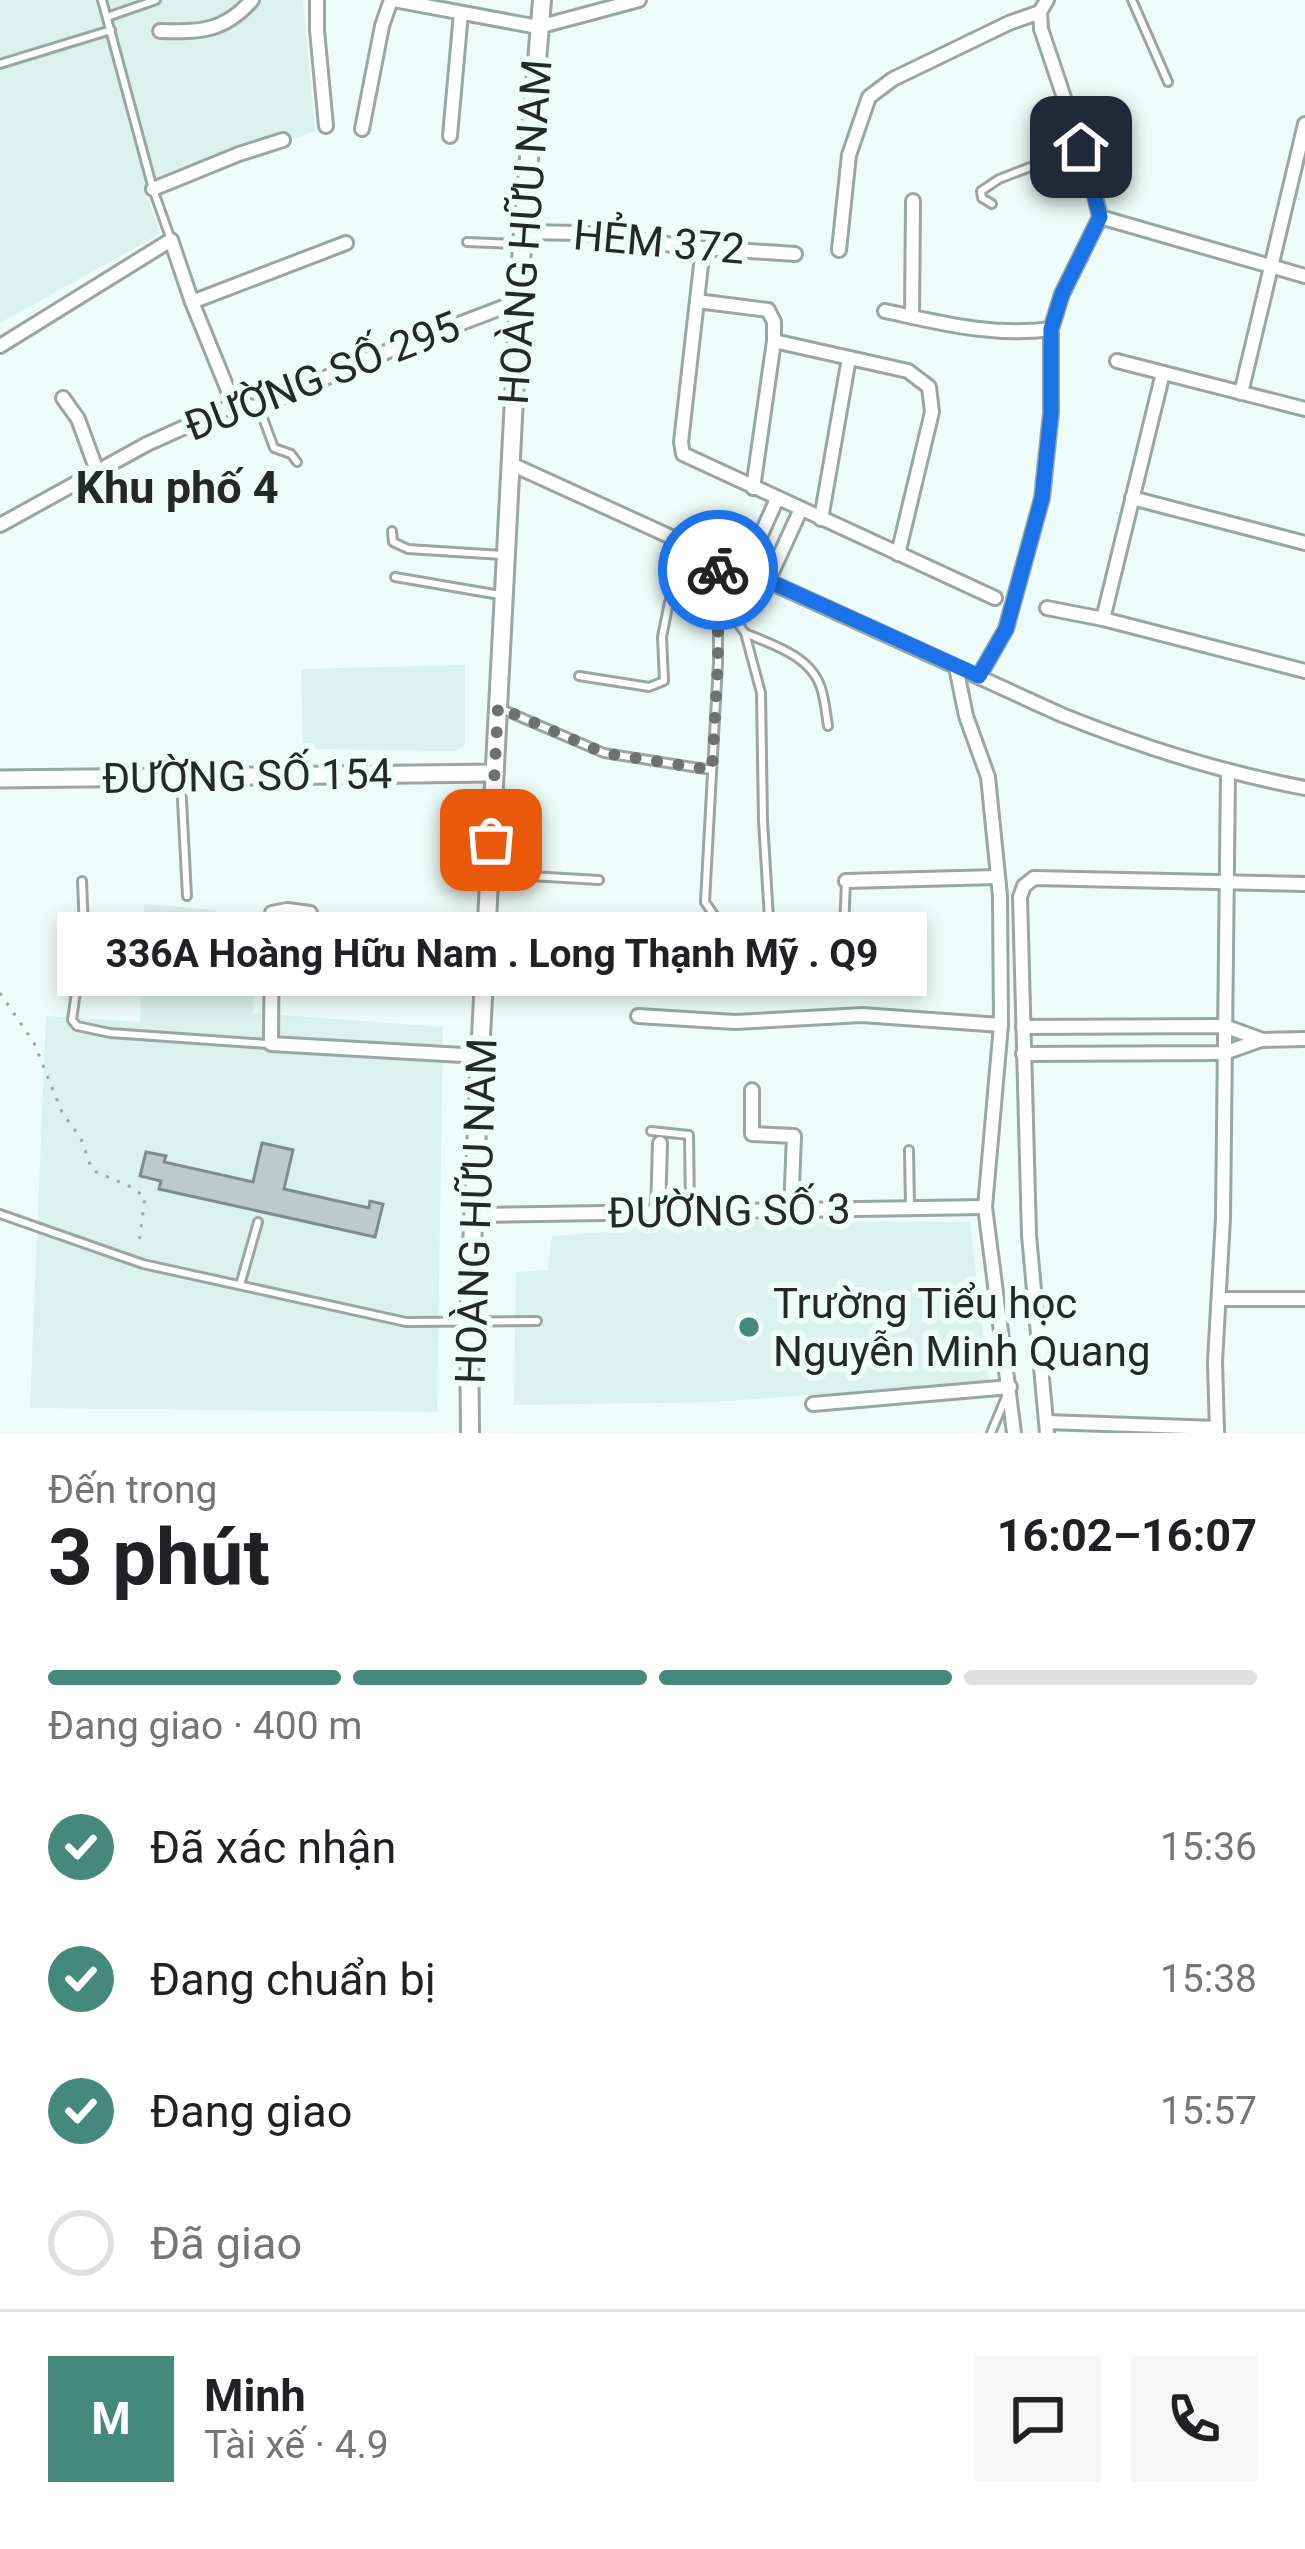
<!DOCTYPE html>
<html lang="vi">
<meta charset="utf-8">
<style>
:root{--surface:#fff;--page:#f6f6f6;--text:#202124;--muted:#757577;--line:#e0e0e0;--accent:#45897d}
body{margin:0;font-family:Roboto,sans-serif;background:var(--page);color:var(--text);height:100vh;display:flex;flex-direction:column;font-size:45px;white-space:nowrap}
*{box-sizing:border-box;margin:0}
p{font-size:39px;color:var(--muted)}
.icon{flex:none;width:66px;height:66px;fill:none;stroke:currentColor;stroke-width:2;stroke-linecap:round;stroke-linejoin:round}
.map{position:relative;height:1433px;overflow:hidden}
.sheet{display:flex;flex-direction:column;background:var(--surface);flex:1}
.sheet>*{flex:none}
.pin{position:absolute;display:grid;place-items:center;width:102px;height:102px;color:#fff;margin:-51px;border-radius:24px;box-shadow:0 6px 18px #0006}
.courier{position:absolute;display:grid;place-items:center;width:120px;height:120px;margin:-60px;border:9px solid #1a73e8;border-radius:50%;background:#fff;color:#222;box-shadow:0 3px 15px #0007}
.bubble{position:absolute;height:84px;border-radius:0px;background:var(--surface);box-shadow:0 6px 18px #0003;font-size:39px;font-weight:700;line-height:84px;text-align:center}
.summary em{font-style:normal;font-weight:700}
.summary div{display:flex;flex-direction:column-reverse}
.summary{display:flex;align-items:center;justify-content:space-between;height:204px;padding:0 48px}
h1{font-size:78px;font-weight:700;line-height:90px}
.bar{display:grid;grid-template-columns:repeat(4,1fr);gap:18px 12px;align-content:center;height:144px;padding:0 48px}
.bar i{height:15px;border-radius:9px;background:var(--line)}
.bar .current{background:var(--accent)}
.bar p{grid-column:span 4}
.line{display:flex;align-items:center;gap:30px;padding:0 48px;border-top:3px solid var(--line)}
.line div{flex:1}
.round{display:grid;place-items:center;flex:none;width:126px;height:126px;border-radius:0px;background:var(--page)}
ol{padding:0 48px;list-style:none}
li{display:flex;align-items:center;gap:36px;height:132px}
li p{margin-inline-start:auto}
li .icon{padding:12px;border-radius:50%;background:var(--accent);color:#fff;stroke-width:4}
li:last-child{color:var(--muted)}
li i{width:66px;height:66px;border:6px solid var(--line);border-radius:50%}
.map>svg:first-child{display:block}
.built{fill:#daf1ec}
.building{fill:#bdcbc8;stroke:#7f8c89;stroke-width:3}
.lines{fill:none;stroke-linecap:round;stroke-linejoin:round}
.service-casing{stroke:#99a6a3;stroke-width:12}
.minor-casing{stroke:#99a6a3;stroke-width:18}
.tertiary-casing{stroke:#99a6a3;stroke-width:21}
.secondary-casing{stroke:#99a6a3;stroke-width:22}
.path{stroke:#9ba6a3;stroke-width:3;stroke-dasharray:3 9;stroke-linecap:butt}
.service{stroke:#fff;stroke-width:6}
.minor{stroke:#fff;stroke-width:12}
.tertiary{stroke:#fff;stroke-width:15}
.secondary{stroke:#fff;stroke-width:16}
.done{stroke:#6a7371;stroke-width:12;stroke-dasharray:0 21.6}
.route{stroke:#1a73e8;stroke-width:15}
.poi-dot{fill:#45897d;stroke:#edfcf8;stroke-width:4.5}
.labels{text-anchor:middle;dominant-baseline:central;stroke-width:12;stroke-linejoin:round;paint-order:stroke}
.street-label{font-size:42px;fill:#242928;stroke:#edfcf8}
.poi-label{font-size:42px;fill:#242928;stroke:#edfcf8;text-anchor:start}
.neighbourhood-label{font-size:45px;font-weight:bold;fill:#242928;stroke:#edfcf8}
</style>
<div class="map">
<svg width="1305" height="1433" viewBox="0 0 1305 1433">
<rect width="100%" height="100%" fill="#edfcf8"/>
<g class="built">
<polygon points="0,0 303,0 315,131 146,193 160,234 0,323"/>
<polygon points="465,665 465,744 455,751 303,749 301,669"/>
<polygon points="144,904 216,910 219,957 256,958 253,1013 443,1027 437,1412 30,1408 46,1016 140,1022"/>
<polygon points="637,1221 970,1222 989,1381 715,1402 514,1405 516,1272 548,1270 552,1236 631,1230"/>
</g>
<polygon class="building" points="262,1143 293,1150 284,1189 369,1208 370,1201 383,1204 375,1237 159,1189 161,1181 140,1176 146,1152 166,1156 164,1162 253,1182"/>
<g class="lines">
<g class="service-casing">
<g id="service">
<polyline points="102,0 153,189 171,240"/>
<polyline points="1132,0 1168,82"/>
<polyline points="107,17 156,0"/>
<polyline points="0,64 111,30"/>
<polyline points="992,204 982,198 981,191 999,179 1077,149"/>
<polyline points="467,242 518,244"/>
<polyline points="259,407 274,448 291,454 297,462"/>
<polyline points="392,531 393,542 408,549 502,555"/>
<polyline points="718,562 718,663 705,902 716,918 742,932"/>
<polyline points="395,577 500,595"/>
<path d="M745,633C773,645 811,656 821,688C825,700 826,714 828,726"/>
<polyline points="579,676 649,687 664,681 662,637 669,602 686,595 718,596 745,633 761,693 763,821 769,919"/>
<polyline points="499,708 604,753 712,770"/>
<polyline points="181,781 187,896"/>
<polyline points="493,874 599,880"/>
<polyline points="82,881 86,978 77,985 72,1020 77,1026 110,1033 267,1044"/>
<polyline points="844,930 846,881"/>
<polyline points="651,1131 689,1135 690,1208"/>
<polyline points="909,1150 910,1208"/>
<polyline points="0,1214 143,1264 406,1322 537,1321"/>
<polyline points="240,1285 258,1222"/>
<polyline points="991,1433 1006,1397"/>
</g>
</g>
<g class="minor-casing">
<g id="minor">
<polyline points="317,0 317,30 326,126"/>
<polyline points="394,0 538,27 639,0"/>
<path d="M160,31C200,32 224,32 252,0"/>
<polyline points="362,129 382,26 391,0"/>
<polyline points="450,136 461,13"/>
<polyline points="153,189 239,154 283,140"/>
<polyline points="1100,217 1305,276"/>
<polyline points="523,232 580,233 689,247 795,254"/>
<polyline points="839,250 849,155 869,97 893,79 1009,23 1040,12"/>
<polyline points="701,265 681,442 683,454 995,598"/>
<polyline points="697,301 768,310 774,322 774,341 753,488"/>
<polyline points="192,302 346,243"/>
<path d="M885,311C941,323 994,337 1051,329"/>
<polyline points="912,317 913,201"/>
<polyline points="774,341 908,371 929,387 932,412 898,554"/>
<polyline points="0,346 171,240 192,302 234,405"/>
<polyline points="1117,361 1305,409"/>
<polyline points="1241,393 1305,124"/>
<polyline points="63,398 78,419 97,471"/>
<path d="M511,464L1062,715C1142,747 1220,772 1305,788"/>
<polyline points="1132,498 1305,543"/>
<polyline points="821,519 849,358"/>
<polyline points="0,525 147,444 234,405 259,407 368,359 519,301"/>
<polyline points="745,570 777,499"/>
<polyline points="768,581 801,509"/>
<polyline points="1047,608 1103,619 1305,671"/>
<polyline points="1103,619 1163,373"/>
<polyline points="956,667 966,716 988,777 1000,896 1001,1025 985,1207 1014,1433"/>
<polyline points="979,676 1006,629 1042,498 1051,413 1051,329 1062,294 1100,217 1090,175 1041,29 1040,12 1047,0"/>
<polyline points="846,881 997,877"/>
<polyline points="310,913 287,910 272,913 271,1044 480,1056"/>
<polyline points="638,1016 735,1022 862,1015 1001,1025"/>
<polyline points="1023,1027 1224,1026 1260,1039"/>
<polyline points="1023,1054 1224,1053 1261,1040 1305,1039"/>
<polyline points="752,1090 752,1134 794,1136 791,1210"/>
<polyline points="658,1212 660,1143"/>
<polyline points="473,1215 985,1207"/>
<polyline points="1219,1299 1305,1299"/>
<polyline points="813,1404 1010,1387"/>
<polyline points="1047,1422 1217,1428"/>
<polyline points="1047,1433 1029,1235 1020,897 1024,886 1034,878 1305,884"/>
<polyline points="1217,1433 1215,1362 1223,1218 1228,773"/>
</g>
</g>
<g class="tertiary-casing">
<polyline id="tertiary" points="0,779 495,773"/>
</g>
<g class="secondary-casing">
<polyline id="secondary" points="470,1433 469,1320 480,1056 522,244 542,0"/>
</g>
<polyline class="path" points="0,993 34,1043 62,1112 81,1139 92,1170 131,1187 145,1197 139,1243"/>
<use href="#service" class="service"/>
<use href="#minor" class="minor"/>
<use href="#tertiary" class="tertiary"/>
<use href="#secondary" class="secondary"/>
</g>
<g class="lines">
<polyline class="done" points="491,840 498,707 604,753 712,770 718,663 718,570"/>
<polyline class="route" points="718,570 718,558 979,676 1006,629 1042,498 1051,413 1051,329 1062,294 1100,217 1081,147"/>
</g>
<circle class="poi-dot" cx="749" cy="1327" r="12"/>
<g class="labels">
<g class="street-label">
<text transform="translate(525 232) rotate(-86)">HOÀNG HỮU NAM</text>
<text transform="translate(659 242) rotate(5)">HẺM 372</text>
<text transform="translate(322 376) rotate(-21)">ĐƯỜNG SỐ 295</text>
<text transform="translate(247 776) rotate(-1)">ĐƯỜNG SỐ 154</text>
<text transform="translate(476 1211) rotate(-88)">HOÀNG HỮU NAM</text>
<text transform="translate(729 1211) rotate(-1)">ĐƯỜNG SỐ 3</text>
</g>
<g class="poi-label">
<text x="773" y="1303">Trường Tiểu học<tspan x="773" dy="48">Nguyễn Minh Quang</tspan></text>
</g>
<g class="neighbourhood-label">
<text x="177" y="487">Khu phố 4</text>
</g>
</g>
</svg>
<div class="pin" style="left:491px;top:840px;background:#ea580c"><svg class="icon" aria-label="bag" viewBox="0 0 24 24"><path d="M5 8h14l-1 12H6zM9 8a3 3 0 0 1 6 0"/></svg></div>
<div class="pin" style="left:1081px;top:147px;background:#1f2937"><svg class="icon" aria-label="home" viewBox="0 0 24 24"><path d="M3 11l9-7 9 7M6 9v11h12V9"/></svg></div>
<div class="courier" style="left:718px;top:570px"><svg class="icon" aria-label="bike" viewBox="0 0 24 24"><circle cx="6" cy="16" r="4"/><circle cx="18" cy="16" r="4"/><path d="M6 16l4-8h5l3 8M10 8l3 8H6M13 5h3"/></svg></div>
<div class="bubble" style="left:57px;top:912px;width:870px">336A Hoàng Hữu Nam . Long Thạnh Mỹ . Q9</div>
</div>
<section class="sheet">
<div class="summary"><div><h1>3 phút</h1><p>Đến trong</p></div><em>16:02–16:07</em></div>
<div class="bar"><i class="current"></i><i class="current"></i><i class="current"></i><i></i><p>Đang giao · 400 m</p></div>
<ol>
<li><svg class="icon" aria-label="check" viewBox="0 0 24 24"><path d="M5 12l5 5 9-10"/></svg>Đã xác nhận<p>15:36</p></li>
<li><svg class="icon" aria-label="check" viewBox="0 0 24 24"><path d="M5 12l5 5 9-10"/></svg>Đang chuẩn bị<p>15:38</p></li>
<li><svg class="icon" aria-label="check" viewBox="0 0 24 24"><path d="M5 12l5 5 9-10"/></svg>Đang giao<p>15:57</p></li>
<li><i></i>Đã giao</li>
</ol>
<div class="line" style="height:216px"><b class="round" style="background:var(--accent);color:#fff">M</b><div><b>Minh</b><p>Tài xế · 4.9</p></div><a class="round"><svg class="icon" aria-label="chat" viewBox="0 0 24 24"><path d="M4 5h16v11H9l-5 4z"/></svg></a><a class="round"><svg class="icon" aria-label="phone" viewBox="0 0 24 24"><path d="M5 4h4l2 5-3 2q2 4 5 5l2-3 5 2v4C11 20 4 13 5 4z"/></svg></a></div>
</section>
